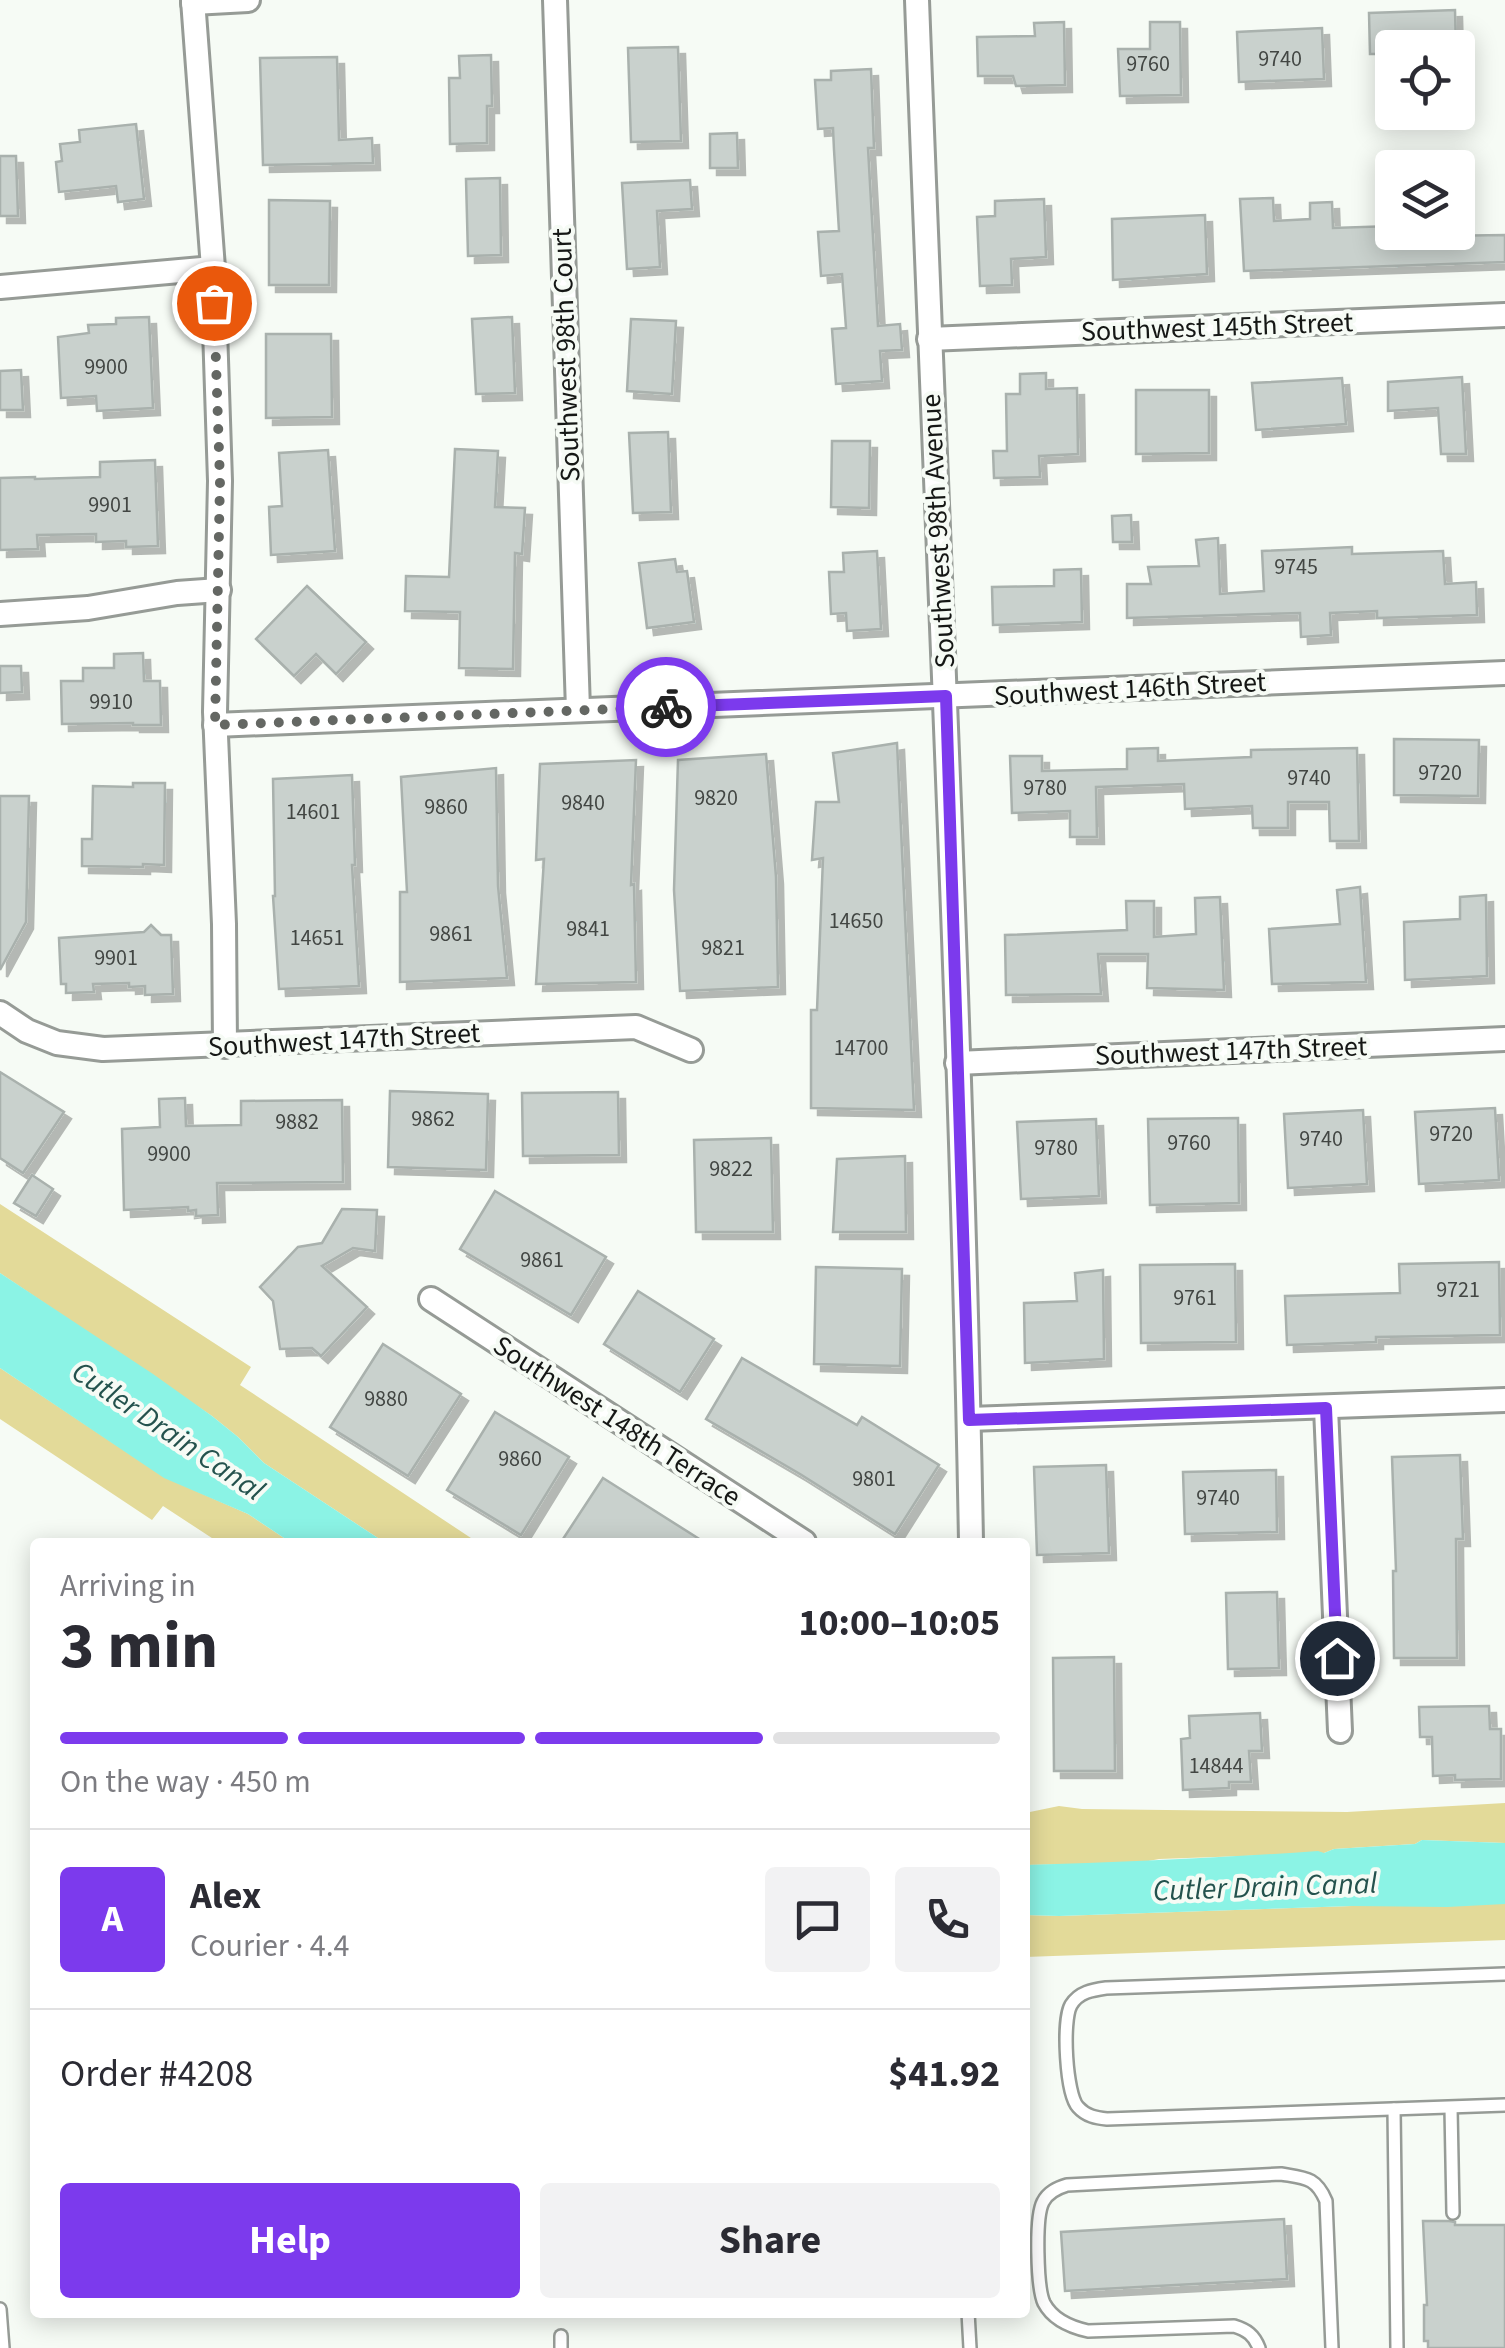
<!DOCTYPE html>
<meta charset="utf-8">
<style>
:root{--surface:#fff;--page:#f2f2f3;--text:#2b2b33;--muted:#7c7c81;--line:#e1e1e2;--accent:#7c3aed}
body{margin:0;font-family:"Source Sans 3",sans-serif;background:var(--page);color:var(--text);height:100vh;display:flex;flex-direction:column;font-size:38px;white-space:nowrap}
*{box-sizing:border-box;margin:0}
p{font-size:32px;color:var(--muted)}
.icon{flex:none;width:55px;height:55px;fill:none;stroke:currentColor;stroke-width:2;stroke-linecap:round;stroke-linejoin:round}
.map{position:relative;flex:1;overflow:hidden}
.sheet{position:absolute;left:30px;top:1538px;width:1000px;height:780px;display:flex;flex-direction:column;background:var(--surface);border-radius:10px;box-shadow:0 5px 25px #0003}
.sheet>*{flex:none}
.buttons{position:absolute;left:1375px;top:30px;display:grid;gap:20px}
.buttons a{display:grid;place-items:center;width:100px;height:100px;border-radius:10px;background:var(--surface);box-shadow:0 5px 25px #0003;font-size:50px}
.pin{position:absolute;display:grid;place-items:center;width:85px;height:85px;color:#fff;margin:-42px;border:5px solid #fff;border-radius:50%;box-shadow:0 2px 10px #0007}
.courier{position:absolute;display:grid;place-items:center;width:100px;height:100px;margin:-50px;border:8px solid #7c3aed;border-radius:50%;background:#fff;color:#222;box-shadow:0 2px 12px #0007}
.headline em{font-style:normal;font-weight:700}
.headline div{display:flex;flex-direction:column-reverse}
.headline{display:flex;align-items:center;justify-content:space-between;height:170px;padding:0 30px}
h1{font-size:65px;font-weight:700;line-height:75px}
.bar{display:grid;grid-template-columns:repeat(4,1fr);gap:15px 10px;align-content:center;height:120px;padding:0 30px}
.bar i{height:12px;border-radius:8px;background:var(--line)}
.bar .on{background:var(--accent)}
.bar p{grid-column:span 4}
.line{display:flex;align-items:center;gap:25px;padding:0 30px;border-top:2px solid var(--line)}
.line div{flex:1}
.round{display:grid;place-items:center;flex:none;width:105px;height:105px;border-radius:10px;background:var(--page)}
.button{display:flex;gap:20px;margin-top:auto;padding:20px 30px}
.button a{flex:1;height:115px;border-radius:10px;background:var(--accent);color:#fff;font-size:40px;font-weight:700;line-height:115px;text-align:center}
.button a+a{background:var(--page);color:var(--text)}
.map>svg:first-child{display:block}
.green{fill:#e3da99}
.water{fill:#8bf3e5}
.building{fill:#c9d1cd;stroke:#a9b1ad;stroke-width:2.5;filter:url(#shadow)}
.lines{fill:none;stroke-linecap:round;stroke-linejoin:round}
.lane-casing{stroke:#969b96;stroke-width:16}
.street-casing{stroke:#969b96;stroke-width:28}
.lane{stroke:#fff;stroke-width:11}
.street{stroke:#fff;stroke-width:22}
.done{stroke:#646763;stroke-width:10;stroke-dasharray:0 18}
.route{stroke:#7c3aed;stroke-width:12}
.labels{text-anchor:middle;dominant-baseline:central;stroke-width:8;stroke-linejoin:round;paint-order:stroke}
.number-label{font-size:22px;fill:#424643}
.street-label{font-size:28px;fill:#151715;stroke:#f6fbf5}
.water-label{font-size:30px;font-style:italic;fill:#24524d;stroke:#f6fbf5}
</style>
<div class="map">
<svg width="1505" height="2348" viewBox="0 0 1505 2348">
<defs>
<filter id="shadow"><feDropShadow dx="7" dy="7" stdDeviation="0" flood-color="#0004"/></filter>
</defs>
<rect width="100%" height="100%" fill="#f6fbf5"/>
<g class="green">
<polygon points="0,1204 251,1367 240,1385 477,1542 384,1542 264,1463 238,1437 212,1416 0,1273"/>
<polygon points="0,1368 164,1477 248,1514 290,1542 218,1542 163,1506 152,1520 0,1419"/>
<polygon points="1505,1803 1505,1843 1422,1840 1415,1844 1334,1849 1324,1853 1159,1859 1138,1863 1025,1865 1025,1813 1059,1806 1082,1809 1347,1812"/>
<polygon points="1480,1904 1505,1904 1505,1940 1025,1957 1025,1915 1059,1916 1352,1906 1462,1906"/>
</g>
<g class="water">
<polygon points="0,1273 153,1374 212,1416 238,1437 264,1463 384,1542 290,1542 248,1514 164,1478 0,1368"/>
<path d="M1422,1840L1505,1843V1904L1447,1907L1352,1906L1059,1916L1025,1915V1865C1123,1862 1220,1858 1318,1851L1324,1853L1334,1849L1415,1844Z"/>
</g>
<g class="building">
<polygon points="1455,10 1456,48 1392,48 1392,54 1370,54 1369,13"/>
<polygon points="1064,22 1065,85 1016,86 1013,76 978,76 977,37 1035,36 1034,23"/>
<polygon points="1150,22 1180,22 1181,95 1120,96 1118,49 1150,49"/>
<polygon points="1322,28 1324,79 1239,82 1237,32"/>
<polygon points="678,47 681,141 631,142 628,48"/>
<polygon points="491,55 492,106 487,106 487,143 450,144 449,78 460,78 459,56"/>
<polygon points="337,57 339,140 372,138 373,163 263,165 260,58"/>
<polygon points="871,69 874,148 868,148 878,326 900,324 902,350 880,351 882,381 836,384 832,329 846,328 842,274 821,276 818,232 839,231 834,150 833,128 818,129 815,80 831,80 831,71"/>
<polygon points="136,124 144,199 118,202 116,186 59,192 56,162 62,161 60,144 80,142 79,130"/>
<polygon points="737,133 738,168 710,168 710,134"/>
<polygon points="0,156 16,156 18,216 0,216"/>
<polygon points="500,178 501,255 468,256 466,179"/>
<polygon points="690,180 692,209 657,211 660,267 627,269 622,183"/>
<polygon points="1273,198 1274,221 1310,219 1310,203 1332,202 1333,228 1392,226 1392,232 1438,232 1438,236 1505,235 1505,262 1244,271 1240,199"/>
<polygon points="1044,199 1046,257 1011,259 1012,285 980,286 977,217 995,216 995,201"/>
<polygon points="269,200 330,201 329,285 269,285"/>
<polygon points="1205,215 1207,274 1113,280 1112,219"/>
<polygon points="149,317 153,408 97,411 96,396 61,398 58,337 89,333 88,325 116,324 116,318"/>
<polygon points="512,317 515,393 476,394 472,319"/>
<polygon points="631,319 676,321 672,394 627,391"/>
<polygon points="266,334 331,334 332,417 266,418"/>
<polygon points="21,370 23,410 0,410 0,371"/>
<polygon points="1046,373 1046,389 1077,388 1078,454 1039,456 1040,477 994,478 993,451 1007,451 1006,394 1020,394 1020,374"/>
<polygon points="1462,377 1466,454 1441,454 1438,408 1388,411 1388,382"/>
<polygon points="1342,378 1346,424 1256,430 1252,383"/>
<polygon points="1136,390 1209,390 1209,453 1136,454"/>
<polygon points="668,432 671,512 633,513 629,433"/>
<polygon points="832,441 870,441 869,508 831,507"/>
<polygon points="455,449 498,451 495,507 525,508 522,554 515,553 513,669 459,668 460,612 405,611 406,576 449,577"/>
<polygon points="328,450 335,551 271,555 269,507 282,506 279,453"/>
<polygon points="155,460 158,546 126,547 126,541 96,542 96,534 37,535 38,549 0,550 0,478 35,477 35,479 100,477 100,462"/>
<polygon points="1131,515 1132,542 1113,542 1112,516"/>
<polygon points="1218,538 1220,594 1264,591 1262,551 1352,547 1352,554 1443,551 1445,584 1476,582 1477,615 1377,618 1377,611 1330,613 1331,635 1301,637 1300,613 1127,618 1127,584 1151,584 1148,567 1199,566 1196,540"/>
<polygon points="877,551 881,629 847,631 846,613 831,614 829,572 844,572 843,553"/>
<polygon points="675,559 677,572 687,571 694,622 647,628 639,563"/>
<polygon points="1081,569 1082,622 993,625 992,587 1054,586 1054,570"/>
<polygon points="307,586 366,642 336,674 316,654 294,676 256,639"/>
<polygon points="143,653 144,681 160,681 161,725 133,725 133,723 62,724 61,681 83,681 83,668 114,668 114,654"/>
<polygon points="0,666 21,666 22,692 0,693"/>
<polygon points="1394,739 1479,740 1478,796 1394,795"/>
<polygon points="897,743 914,1110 811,1108 811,1010 817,1010 823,858 812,860 816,802 839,802 833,753"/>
<polygon points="1158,748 1158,761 1251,757 1251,750 1357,748 1359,841 1330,841 1329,802 1288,802 1288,828 1253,828 1252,806 1185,809 1184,784 1096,787 1097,837 1070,837 1070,811 1012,813 1010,756 1042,756 1042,771 1127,769 1127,749"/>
<polygon points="766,754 776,877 778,987 680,991 674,890 678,760"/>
<polygon points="636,760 631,885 634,884 636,982 536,984 544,859 536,860 540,764"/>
<polygon points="496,768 498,886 507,978 400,982 400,892 407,892 401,777"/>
<polygon points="352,775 355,865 352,865 359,986 279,989 273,896 275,896 273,779"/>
<polygon points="133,783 165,783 164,865 143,864 143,867 82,866 82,839 92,839 93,786 133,787"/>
<polygon points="0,796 29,796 26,922 0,970"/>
<polygon points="1360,887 1366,982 1272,984 1269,929 1340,924 1337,890"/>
<polygon points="1486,895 1487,976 1405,980 1404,922 1460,919 1460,897"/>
<polygon points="1220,897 1224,990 1147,988 1148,954 1098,954 1101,994 1006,995 1005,935 1127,930 1126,901 1154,901 1154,937 1196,934 1195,898"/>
<polygon points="151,925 161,935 171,935 173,994 145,995 145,986 129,987 129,983 93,984 94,992 66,993 66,984 61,984 59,938 144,932"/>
<polygon points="0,1072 64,1112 23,1173 0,1158"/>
<polygon points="390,1091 488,1094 486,1170 388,1167"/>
<polygon points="618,1092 619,1155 523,1156 522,1093"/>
<polygon points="185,1098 186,1126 241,1125 241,1101 342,1100 343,1182 217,1183 218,1215 196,1216 196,1210 188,1211 188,1207 124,1210 122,1129 160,1127 159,1099"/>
<polygon points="1495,1108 1499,1180 1419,1184 1415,1112"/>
<polygon points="1363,1110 1367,1184 1288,1188 1284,1114"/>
<polygon points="1238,1118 1239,1203 1150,1205 1148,1119"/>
<polygon points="1096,1119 1099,1196 1021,1199 1017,1122"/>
<polygon points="771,1138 773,1232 696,1232 694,1140"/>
<polygon points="905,1156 906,1232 833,1232 837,1159"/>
<polygon points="32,1175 53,1189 36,1216 14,1203"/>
<polygon points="495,1191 606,1257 571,1315 460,1249"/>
<polygon points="342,1209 377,1210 375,1251 353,1248 322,1266 367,1307 321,1356 312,1348 280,1349 273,1301 260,1287 298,1247 322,1243"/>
<polygon points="1499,1262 1500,1335 1376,1337 1376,1342 1287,1345 1285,1296 1400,1293 1399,1264"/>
<polygon points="1235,1264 1236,1342 1141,1343 1140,1265"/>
<polygon points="816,1267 902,1269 900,1366 814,1364"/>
<polygon points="1103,1270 1104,1359 1025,1363 1024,1303 1077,1301 1075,1273"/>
<polygon points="638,1291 714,1339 680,1392 604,1344"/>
<polygon points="383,1344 461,1394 408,1476 330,1427"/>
<polygon points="742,1358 857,1425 862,1417 939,1465 895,1534 800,1474 706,1419"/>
<polygon points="495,1412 569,1457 521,1535 447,1490"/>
<polygon points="1460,1455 1463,1539 1456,1539 1457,1658 1394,1658 1393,1571 1396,1571 1392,1457"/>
<polygon points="1106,1465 1109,1553 1037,1555 1034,1467"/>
<polygon points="1276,1470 1277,1532 1185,1534 1183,1472"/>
<polygon points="603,1478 704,1542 561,1542"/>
<polygon points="1277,1592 1279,1668 1228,1669 1226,1593"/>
<polygon points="1114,1657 1115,1771 1054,1771 1053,1658"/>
<polygon points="1489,1706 1490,1729 1501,1729 1501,1779 1455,1780 1455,1775 1433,1776 1432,1737 1420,1737 1419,1707"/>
<polygon points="1260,1713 1262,1751 1249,1751 1251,1782 1229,1782 1229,1788 1183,1790 1181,1739 1190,1738 1189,1716"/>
<polygon points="1284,2219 1287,2279 1065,2291 1061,2232"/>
<polygon points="1423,2221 1449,2221 1455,2222 1455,2225 1505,2225 1505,2348 1428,2348 1428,2341 1424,2341 1424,2305 1427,2305"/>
</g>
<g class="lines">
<g class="lane-casing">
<g id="lane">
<path d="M1505,1974L1106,1988C1092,1990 1079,1992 1071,2005C1062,2021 1066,2094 1078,2107C1086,2116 1096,2118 1107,2119L1505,2105"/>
<polyline points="1451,2108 1453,2213"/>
<polyline points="1394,2109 1397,2348"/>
<polyline points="0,2309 3,2348"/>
<polyline points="968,2312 970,2348"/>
<polyline points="561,2336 561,2348"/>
<path d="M1259,2348C1254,2335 1247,2330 1234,2326L1088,2331C1070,2327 1053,2320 1044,2303C1037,2288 1035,2217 1043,2202C1048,2192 1057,2188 1067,2185L1281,2174C1305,2178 1316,2177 1326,2201L1332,2348"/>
</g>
</g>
<g class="street-casing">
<g id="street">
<polyline points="193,0 213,268 220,481 215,712 224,924 225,1046"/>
<polyline points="555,0 578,710"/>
<path d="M917,0C936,514 962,1028 971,1542"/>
<polyline points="193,3 248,0"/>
<polyline points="0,287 213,268"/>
<polyline points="929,339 1505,315"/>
<polyline points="0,614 88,608 177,593 219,590"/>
<polyline points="215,725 1505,673"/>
<polyline points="0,1013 27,1031 57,1043 103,1049 636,1027 691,1050"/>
<polyline points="957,1063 1505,1039"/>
<polyline points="431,1299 804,1542"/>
<polyline points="1326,1408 1340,1731"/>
<polyline points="969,1419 1505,1400"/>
</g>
</g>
<use href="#lane" class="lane"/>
<use href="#street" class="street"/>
</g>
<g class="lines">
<polyline class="done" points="214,303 220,481 215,725 666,707"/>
<polyline class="route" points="666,707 946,696 969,1420 1326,1408 1337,1658"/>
</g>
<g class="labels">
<g class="number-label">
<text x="1280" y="59">9740</text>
<text x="1148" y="64">9760</text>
<text x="106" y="367">9900</text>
<text x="110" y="505">9901</text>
<text x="1296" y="567">9745</text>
<text x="111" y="702">9910</text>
<text x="1440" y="773">9720</text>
<text x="1309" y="778">9740</text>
<text x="1045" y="788">9780</text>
<text x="716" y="798">9820</text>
<text x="583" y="803">9840</text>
<text x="446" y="807">9860</text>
<text x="313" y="812">14601</text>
<text x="856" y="921">14650</text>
<text x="588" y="929">9841</text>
<text x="451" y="934">9861</text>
<text x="317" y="938">14651</text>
<text x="723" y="948">9821</text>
<text x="116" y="958">9901</text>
<text x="861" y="1048">14700</text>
<text x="433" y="1119">9862</text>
<text x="297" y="1122">9882</text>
<text x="1451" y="1134">9720</text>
<text x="1321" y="1139">9740</text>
<text x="1189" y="1143">9760</text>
<text x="1056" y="1148">9780</text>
<text x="169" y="1154">9900</text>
<text x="731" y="1169">9822</text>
<text x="542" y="1260">9861</text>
<text x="1458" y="1290">9721</text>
<text x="1195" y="1298">9761</text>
<text x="386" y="1399">9880</text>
<text x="520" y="1459">9860</text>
<text x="874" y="1479">9801</text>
<text x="1218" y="1498">9740</text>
<text x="1216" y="1766">14844</text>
</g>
<g class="street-label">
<text transform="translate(1217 327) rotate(-2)">Southwest 145th Street</text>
<text transform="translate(566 355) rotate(-92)">Southwest 98th Court</text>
<text transform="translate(938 531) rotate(-93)">Southwest 98th Avenue</text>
<text transform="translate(1130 689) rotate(-3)">Southwest 146th Street</text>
<text transform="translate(344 1040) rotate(-3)">Southwest 147th Street</text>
<text transform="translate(1231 1051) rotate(-2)">Southwest 147th Street</text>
<text transform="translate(617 1421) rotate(33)">Southwest 148th Terrace</text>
</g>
<g class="water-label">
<text transform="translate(168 1431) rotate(34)">Cutler Drain Canal</text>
<text transform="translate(1265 1887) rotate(-2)">Cutler Drain Canal</text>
</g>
</g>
</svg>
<div class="buttons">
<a><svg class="icon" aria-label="locate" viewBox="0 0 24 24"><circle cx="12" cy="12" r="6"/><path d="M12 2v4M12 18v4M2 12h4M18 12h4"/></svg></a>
<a><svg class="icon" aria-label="layers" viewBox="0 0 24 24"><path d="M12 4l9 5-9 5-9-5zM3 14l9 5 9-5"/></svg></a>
</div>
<div class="pin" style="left:214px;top:303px;background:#ea580c"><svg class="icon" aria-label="bag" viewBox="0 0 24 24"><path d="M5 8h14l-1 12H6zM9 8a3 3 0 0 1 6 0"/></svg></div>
<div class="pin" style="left:1337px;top:1658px;background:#1f2937"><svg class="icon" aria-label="home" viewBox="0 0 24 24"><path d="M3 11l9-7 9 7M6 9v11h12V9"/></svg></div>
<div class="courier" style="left:666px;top:707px"><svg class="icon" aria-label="bike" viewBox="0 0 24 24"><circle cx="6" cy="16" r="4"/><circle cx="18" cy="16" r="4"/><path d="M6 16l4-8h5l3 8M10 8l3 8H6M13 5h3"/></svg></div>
<section class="sheet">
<div class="headline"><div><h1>3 min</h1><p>Arriving in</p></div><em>10:00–10:05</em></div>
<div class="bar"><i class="on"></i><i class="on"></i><i class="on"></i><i></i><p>On the way · 450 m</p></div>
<div class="line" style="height:180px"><b class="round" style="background:var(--accent);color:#fff">A</b><div><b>Alex</b><p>Courier · 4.4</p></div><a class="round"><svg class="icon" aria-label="chat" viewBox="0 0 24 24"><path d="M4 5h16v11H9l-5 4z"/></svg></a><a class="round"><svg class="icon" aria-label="phone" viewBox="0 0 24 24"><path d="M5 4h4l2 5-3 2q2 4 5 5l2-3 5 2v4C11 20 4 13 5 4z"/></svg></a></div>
<div class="line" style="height:130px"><div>Order #4208</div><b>$41.92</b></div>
<div class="button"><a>Help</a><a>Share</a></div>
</section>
</div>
